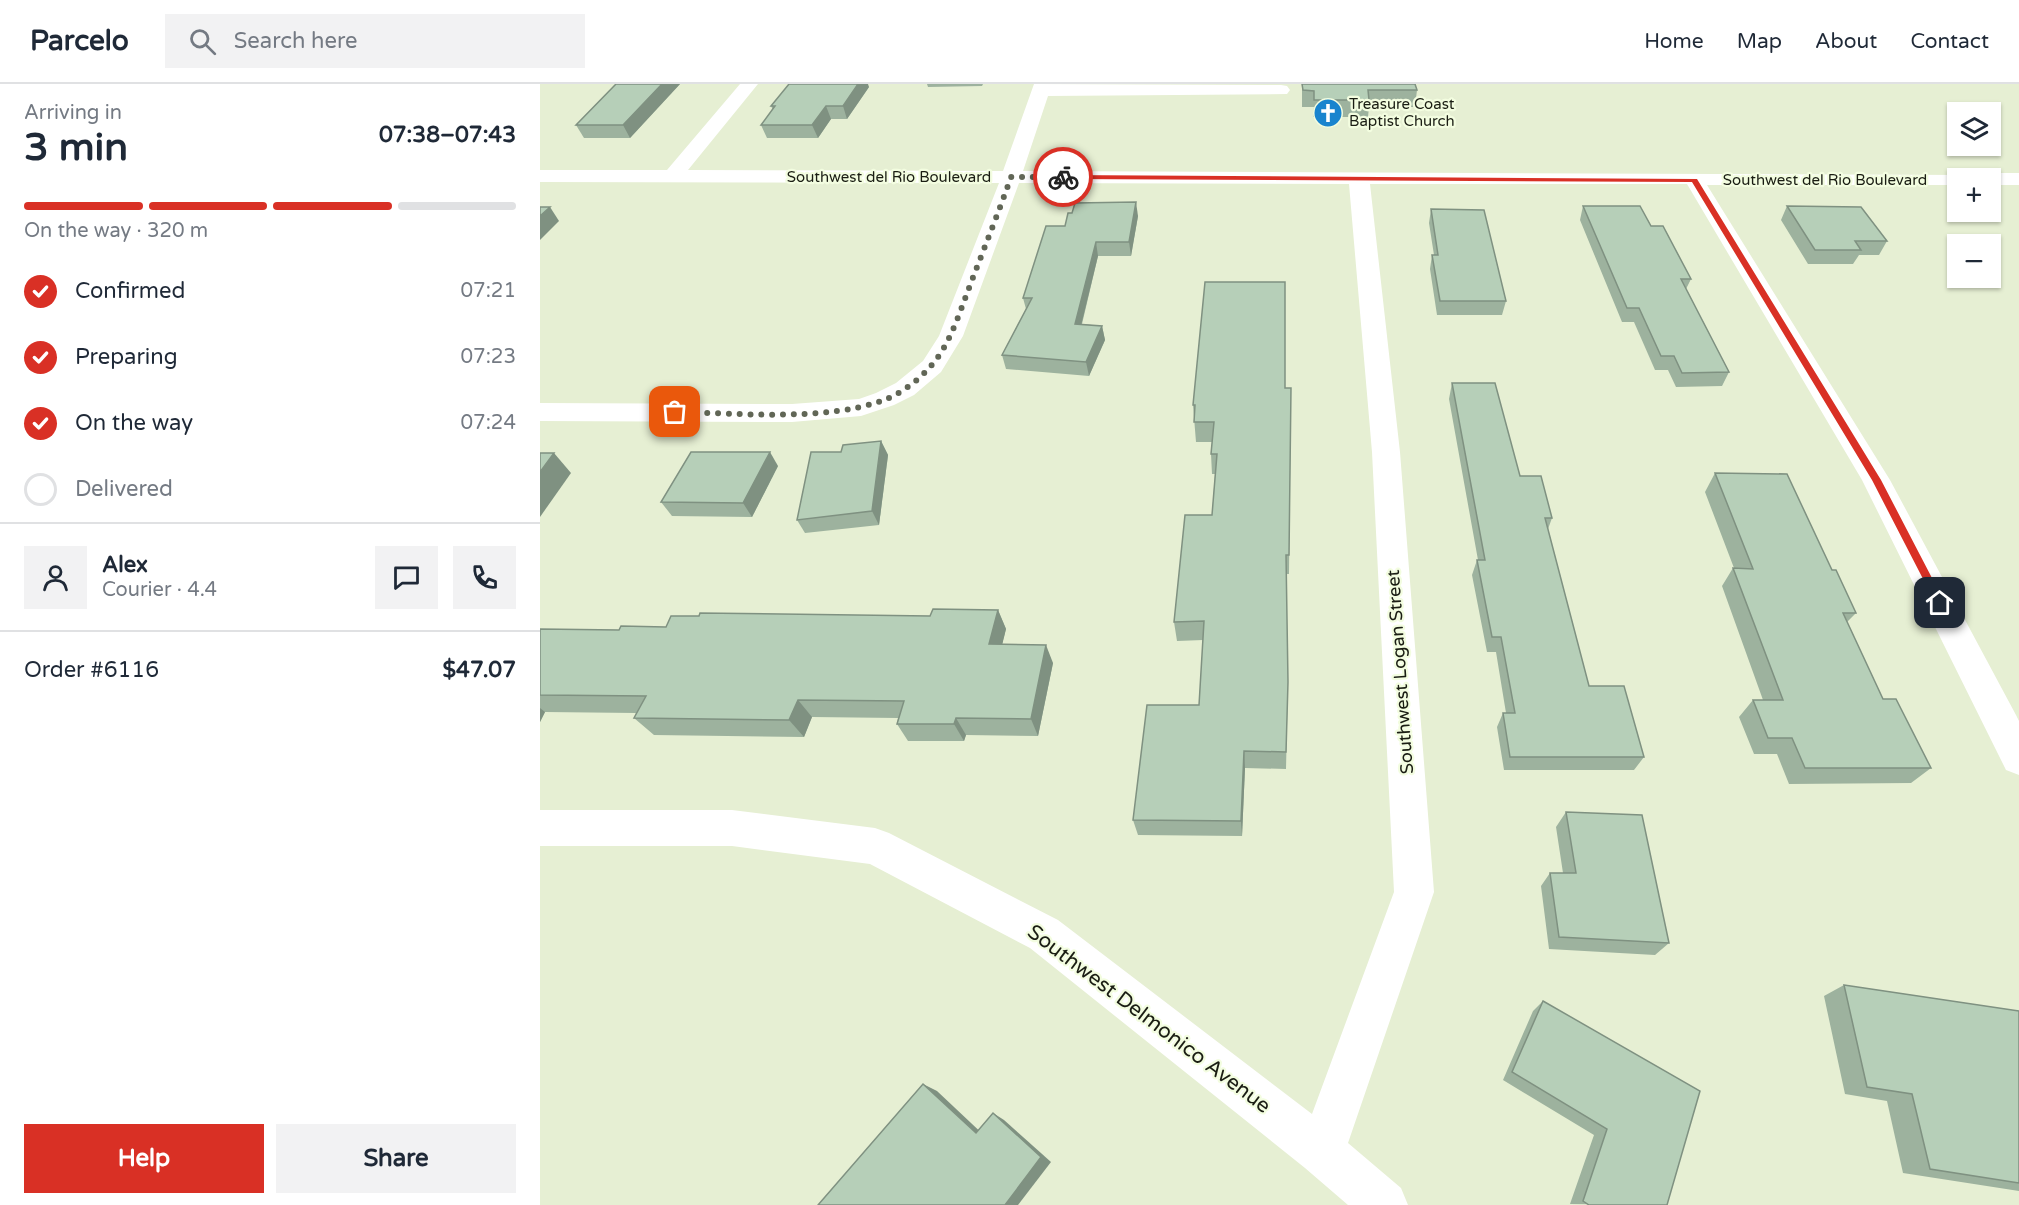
<!DOCTYPE html>
<meta charset="utf-8">
<style>
:root{--surface:#fff;--page:#f2f2f3;--text:#1f2937;--muted:#747a83;--line:#e0e1e3;--accent:#d93025}
body{margin:0;font-family:"Varela Round",sans-serif;background:var(--page);color:var(--text);height:100vh;display:flex;flex-direction:column;font-size:22px;white-space:nowrap}
*{box-sizing:border-box;margin:0}
p{font-size:20px;color:var(--muted)}
.icon{flex:none;width:33px;height:33px;fill:none;stroke:currentColor;stroke-width:2;stroke-linecap:round;stroke-linejoin:round}
.map{position:relative;flex:1;overflow:hidden}
.sheet{display:flex;flex-direction:column;background:var(--surface);width:540px}
.sheet>*{flex:none}
.fabs{position:absolute;left:1407px;top:18px;display:grid;gap:12px}
.fabs a{display:grid;place-items:center;width:54px;height:54px;border-radius:0px;background:var(--surface);box-shadow:0 2px 4px #0004;font-size:30px}
.pin{position:absolute;display:grid;place-items:center;width:51px;height:51px;color:#fff;margin:-26px;border-radius:12px;box-shadow:0 3px 9px #0006}
.courier{position:absolute;display:grid;place-items:center;width:60px;height:60px;margin:-30px;border:4px solid #d93025;border-radius:50%;background:#fff;color:#222;box-shadow:0 2px 8px #0007}
.head em{font-style:normal;font-weight:700}
.head div{display:flex;flex-direction:column-reverse}
.head{display:flex;align-items:center;justify-content:space-between;height:102px;padding:0 24px}
h1{font-size:39px;font-weight:700;line-height:45px}
.bar{display:grid;grid-template-columns:repeat(4,1fr);gap:9px 6px;align-content:center;height:72px;padding:0 24px}
.bar i{height:8px;border-radius:4px;background:var(--line)}
.bar .selected{background:var(--accent)}
.bar p{grid-column:span 4}
.line{display:flex;align-items:center;gap:15px;padding:0 24px;border-top:2px solid var(--line)}
.line div{flex:1}
.round{display:grid;place-items:center;flex:none;width:63px;height:63px;border-radius:0px;background:var(--page)}
ol{padding:0 24px;list-style:none}
li{display:flex;align-items:center;gap:18px;height:66px}
li p{margin-inline-start:auto}
li .icon{padding:6px;border-radius:50%;background:var(--accent);color:#fff;stroke-width:4}
li:last-child{color:var(--muted)}
li i{width:33px;height:33px;border:3px solid var(--line);border-radius:50%}
.action{display:flex;gap:12px;margin-top:auto;padding:12px 24px}
.action a{flex:1;height:69px;border-radius:0px;background:var(--accent);color:#fff;font-size:24px;font-weight:700;line-height:69px;text-align:center}
.action a+a{background:var(--page);color:var(--text)}
header{display:flex;align-items:center;gap:36px;box-sizing:border-box;height:84px;padding:0 30px;background:var(--surface);border-bottom:2px solid var(--line)}
header strong{font-size:28px}
nav{display:flex;gap:33px;margin-inline-start:auto;font-size:21px}
.search{width:420px;height:54px;background:var(--page);display:flex;align-items:center;gap:15px;box-sizing:border-box;padding:0 21px;border-radius:0px;color:var(--muted);font-size:22px}
main{display:flex;flex:1;min-height:0}
.map>svg:first-child{display:block}
.lines{fill:none;stroke-linecap:round;stroke-linejoin:round}
.minor{fill:#fff;fill-rule:evenodd}
.wall{fill:#9db29e}
.shaded-wall{fill:#7f9181}
.building{fill:#b6cfb8;stroke:#7f9181;stroke-width:1.5}
.route{fill:#d93025}
.done{stroke:#616656;stroke-width:6;stroke-dasharray:0 10.8}
.labels{text-anchor:middle;dominant-baseline:central;stroke-width:4.5;stroke-linejoin:round;paint-order:stroke}
.far-poi-label{font-size:15px;fill:#1a1d13;stroke:#f3fde0;text-anchor:start}
.far-street-label{font-size:15px;fill:#1a1d13;stroke:#f3fde0}
.street-label{font-size:18px;fill:#1a1d13;stroke:#f3fde0}
.near-street-label{font-size:21px;fill:#1a1d13;stroke:#f3fde0}
</style>
<header>
<strong>Parcelo</strong>
<div class="search"><svg class="icon" aria-label="search" viewBox="0 0 24 24"><circle cx="10" cy="10" r="6"/><path d="M15 15l6 6"/></svg>Search here</div>
<nav><a>Home</a><a>Map</a><a>About</a><a>Contact</a></nav>
</header>
<main>
<section class="sheet">
<div class="head"><div><h1>3 min</h1><p>Arriving in</p></div><em>07:38–07:43</em></div>
<div class="bar"><i class="selected"></i><i class="selected"></i><i class="selected"></i><i></i><p>On the way · 320 m</p></div>
<ol>
<li><svg class="icon" aria-label="check" viewBox="0 0 24 24"><path d="M5 12l5 5 9-10"/></svg>Confirmed<p>07:21</p></li>
<li><svg class="icon" aria-label="check" viewBox="0 0 24 24"><path d="M5 12l5 5 9-10"/></svg>Preparing<p>07:23</p></li>
<li><svg class="icon" aria-label="check" viewBox="0 0 24 24"><path d="M5 12l5 5 9-10"/></svg>On the way<p>07:24</p></li>
<li><i></i>Delivered</li>
</ol>
<div class="line" style="height:108px"><a class="round"><svg class="icon" aria-label="person" viewBox="0 0 24 24"><circle cx="12" cy="8" r="4"/><path d="M4 21q1-7 8-7t8 7"/></svg></a><div><b>Alex</b><p>Courier · 4.4</p></div><a class="round"><svg class="icon" aria-label="chat" viewBox="0 0 24 24"><path d="M4 5h16v11H9l-5 4z"/></svg></a><a class="round"><svg class="icon" aria-label="phone" viewBox="0 0 24 24"><path d="M5 4h4l2 5-3 2q2 4 5 5l2-3 5 2v4C11 20 4 13 5 4z"/></svg></a></div>
<div class="line" style="height:78px"><div>Order #6116</div><b>$47.07</b></div>
<div class="action"><a>Help</a><a>Share</a></div>
</section>
<div class="map">
<svg width="1479" height="1121" viewBox="0 0 1479 1121">
<rect width="100%" height="100%" fill="#e6efd3"/>
<g class="lines">
<g class="minor">
<polygon points="200,0 218,0 148,86 463,87 494,0 741,1 747,2 750,6 747,10 508,12 483,87 1425,91 1428,94 1418,94 1418,101 1167,101 1350,396 1476,631 1479,637 1479,691 1466,686 1322,396 1147,100 830,100 860,368 894,808 808,1059 861,1104 868,1121 808,1121 765,1084 490,864 330,780 192,762 0,762 0,726 192,726 335,744 349,749 518,836 772,1030 854,808 832,368 809,100 479,99 423,252 401,288 374,311 354,321 321,332 252,338 0,337 0,319 252,320 319,315 336,309 356,299 383,277 399,252 459,99 0,98 0,86 127,86"/>
<polygon points="1450,89 1479,89 1479,101 1450,101 1450,94 1440,94 1443,91"/>
</g>
</g>
<g class="wall">
<polygon points="76,0 140,0 90,54 44,54 36,41"/>
<polygon points="387,0 443,0 442,2 388,3"/>
<polygon points="762,0 875,0 877,6 875,23 829,23 828,33 773,33 774,23 762,23"/>
<polygon points="329,3 307,35 291,35 278,54 227,54 221,41 233,26 231,22"/>
<polygon points="1043,122 1111,142 1151,195 1146,205 1189,288 1182,302 1136,303 1128,286 1115,286 1094,238 1082,238 1040,136"/>
<polygon points="1247,122 1347,157 1339,171 1319,171 1313,180 1268,180 1241,136"/>
<polygon points="891,125 966,217 962,231 897,231 890,185 892,171 894,171 889,139"/>
<polygon points="598,132 591,172 558,172 542,240 562,242 565,256 549,292 466,285 462,271 486,225 483,214 525,142"/>
<polygon points="912,299 1012,434 1008,445 1049,602 1104,673 1094,686 964,686 957,643 963,629 966,629 956,568 947,568 932,491 937,476 938,476 909,315"/>
<polygon points="745,304 751,304 749,490 746,490 748,598 746,685 705,684 702,752 598,751 593,736 659,621 663,556 637,557 634,538 672,431 675,390 672,390 671,370 672,358 656,358 653,321"/>
<polygon points="341,357 348,371 339,441 265,449 257,436 301,368"/>
<polygon points="238,382 212,433 132,432 121,418"/>
<polygon points="1175,389 1292,486 1316,529 1307,538 1343,615 1391,684 1371,699 1249,700 1237,670 1214,670 1199,633 1213,616 1223,616 1182,502 1193,484 1194,484 1165,408"/>
<polygon points="458,526 466,545 462,560 513,579 498,652 426,651 424,657 368,657 357,640 358,634 272,633 264,653 114,651 94,634 96,629 5,628 0,638 0,545 79,546 126,543 159,532 390,532"/>
<polygon points="1026,728 1129,859 1115,871 1009,865 1001,802 1010,789 1023,789 1016,743"/>
<polygon points="1304,901 1479,927 1479,1107 1363,1089 1347,1017 1305,1010 1284,912"/>
<polygon points="1003,917 1127,1121 1030,1120 1054,1051 963,996 993,927"/>
</g>
<g class="shaded-wall">
<polygon points="122,0 140,0 90,54 83,41"/>
<polygon points="318,0 328,0 329,3 307,35 303,22"/>
<polygon points="286,22 291,35 278,54 272,41"/>
<polygon points="596,118 598,132 591,172 589,158"/>
<polygon points="10,123 19,137 0,156 0,132"/>
<polygon points="556,158 558,172 538,254 535,240"/>
<polygon points="562,242 565,256 549,292 546,278"/>
<polygon points="341,357 348,371 339,441 332,427"/>
<polygon points="230,368 238,382 212,433 203,419"/>
<polygon points="14,369 31,389 0,433 0,388"/>
<polygon points="458,526 466,545 458,578 449,560"/>
<polygon points="506,561 513,579 498,652 491,635"/>
<polygon points="258,616 272,633 264,653 249,636"/>
<polygon points="0,624 5,628 0,638"/>
<polygon points="416,634 426,651 424,657 414,640"/>
<polygon points="704,667 705,684 702,752 701,737"/>
<polygon points="383,1000 397,1007 448,1055 436,1049"/>
<polygon points="453,1029 464,1036 511,1078 478,1121 465,1121"/>
</g>
<g class="building">
<polygon points="76,0 122,0 83,41 36,41"/>
<polygon points="249,0 318,0 303,22 286,22 272,41 221,41 235,22 231,22"/>
<polygon points="762,0 875,0 877,6 828,6 829,16 774,16 774,7 763,6"/>
<polygon points="596,118 589,158 556,158 535,240 562,242 546,278 462,271 492,214 483,214 506,142 525,142 528,129 532,129 535,119"/>
<polygon points="1043,122 1100,122 1111,142 1123,142 1151,195 1141,195 1189,288 1142,289 1134,272 1121,272 1099,224 1087,224"/>
<polygon points="1247,122 1321,123 1347,157 1315,157 1321,166 1275,166"/>
<polygon points="0,123 10,123 0,132"/>
<polygon points="891,125 944,126 966,217 900,217 892,171 898,171"/>
<polygon points="665,198 745,198 745,304 751,304 749,471 746,471 748,598 746,668 704,667 701,737 593,736 607,621 659,621 664,537 634,538 645,431 672,431 677,370 671,370 674,338 654,338 655,321 653,321"/>
<polygon points="912,299 955,299 980,392 1001,392 1012,434 1005,434 1049,602 1084,602 1104,673 970,673 963,629 975,629 961,553 952,553 937,476 945,476"/>
<polygon points="341,357 332,427 257,436 271,368 301,368 303,361"/>
<polygon points="151,368 230,368 203,419 121,418"/>
<polygon points="0,369 14,369 0,388"/>
<polygon points="1175,389 1247,390 1292,486 1296,486 1316,529 1303,529 1343,615 1356,615 1391,684 1265,684 1252,654 1228,654 1213,616 1243,616 1193,484 1213,485"/>
<polygon points="393,525 458,526 449,560 506,561 491,635 416,634 414,640 357,640 364,617 258,616 249,636 94,634 106,612 0,611 0,545 79,546 81,542 126,543 131,532 159,532 160,529 390,532"/>
<polygon points="1026,728 1102,731 1129,859 1019,853 1010,789 1036,789"/>
<polygon points="1304,901 1479,927 1479,1099 1390,1085 1372,1010 1327,1003"/>
<polygon points="1003,917 1160,1007 1127,1121 1049,1121 1043,1117 1067,1045 972,988"/>
<polygon points="383,1000 436,1049 453,1029 501,1073 465,1121 278,1121"/>
</g>
<polygon class="route" points="521,91 1157,95 1341,396 1405,519 1400,523 1397,522 1332,396 1152,98 523,95"/>
<g class="lines">
<path class="done" d="M135,328C198,329 285,338 344,316C367,307 389,288 402,267C414,247 421,225 429,204C443,167 458,130 471,93H523"/>
</g>
<defs>
<g id="church-disc" transform="scale(1.5)"><circle r="9.5" fill="#1984ce" stroke="#f3fde0"/><path d="M-1.2-6h2.4v3.5h3.3v2.4h-3.3V6h-2.4V-.1h-3.3v-2.4h3.3Z" fill="#fff"/></g>
</defs>
<g fill-rule="evenodd">
<use href="#church-disc" x="788" y="29"/>
</g>
<g class="labels">
<g class="far-poi-label">
<text x="809" y="20">Treasure Coast<tspan x="809" dy="17">Baptist Church</tspan></text>
</g>
<g class="far-street-label">
<text x="349" y="93">Southwest del Rio Boulevard</text>
<text x="1285" y="96">Southwest del Rio Boulevard</text>
</g>
<g class="street-label">
<text transform="translate(860 588) rotate(-94)">Southwest Logan Street</text>
</g>
<g class="near-street-label">
<text transform="translate(609 935) rotate(37)">Southwest Delmonico Avenue</text>
</g>
</g>
</svg>
<div class="fabs">
<a><svg class="icon" aria-label="layers" viewBox="0 0 24 24"><path d="M12 4l9 5-9 5-9-5zM3 14l9 5 9-5"/></svg></a>
<a>+</a>
<a>−</a>
</div>
<div class="pin" style="left:135px;top:328px;background:#ea580c"><svg class="icon" aria-label="bag" viewBox="0 0 24 24"><path d="M5 8h14l-1 12H6zM9 8a3 3 0 0 1 6 0"/></svg></div>
<div class="pin" style="left:1400px;top:519px;background:#1f2937"><svg class="icon" aria-label="home" viewBox="0 0 24 24"><path d="M3 11l9-7 9 7M6 9v11h12V9"/></svg></div>
<div class="courier" style="left:523px;top:93px"><svg class="icon" aria-label="bike" viewBox="0 0 24 24"><circle cx="6" cy="16" r="4"/><circle cx="18" cy="16" r="4"/><path d="M6 16l4-8h5l3 8M10 8l3 8H6M13 5h3"/></svg></div>
</div>
</main>
